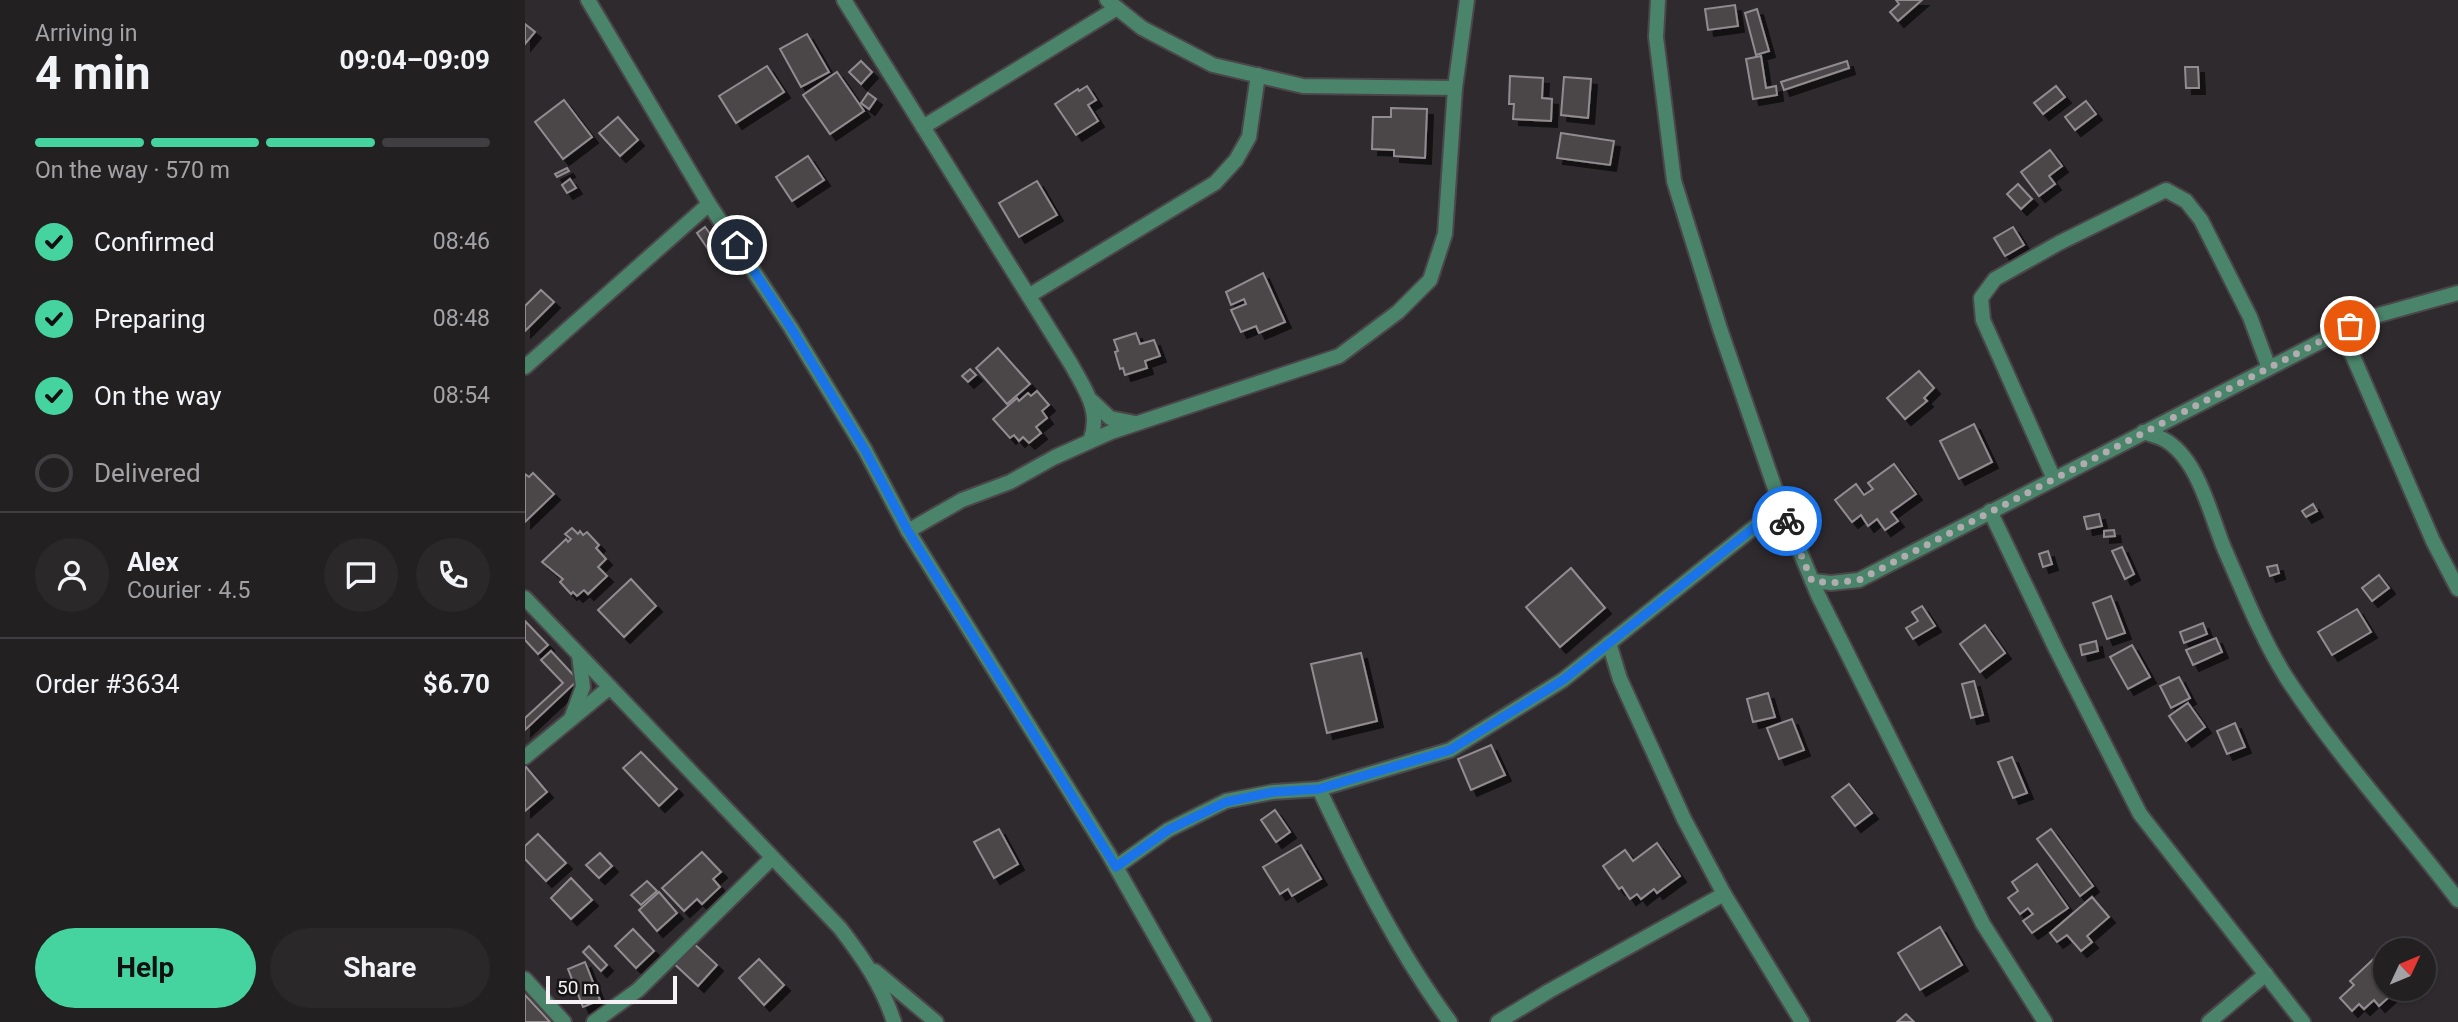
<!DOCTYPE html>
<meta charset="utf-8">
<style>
:root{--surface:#232022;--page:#2b282a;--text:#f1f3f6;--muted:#a3a3a5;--line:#403e40;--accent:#45d49f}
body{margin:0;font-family:Roboto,sans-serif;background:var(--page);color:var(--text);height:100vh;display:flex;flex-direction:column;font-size:26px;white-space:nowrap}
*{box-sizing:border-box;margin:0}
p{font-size:23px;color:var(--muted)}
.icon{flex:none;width:38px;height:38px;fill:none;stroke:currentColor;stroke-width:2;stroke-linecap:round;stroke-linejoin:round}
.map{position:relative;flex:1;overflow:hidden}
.side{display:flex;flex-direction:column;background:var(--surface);width:525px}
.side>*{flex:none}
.needle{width:46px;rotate:46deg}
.tools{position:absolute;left:1848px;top:938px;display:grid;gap:14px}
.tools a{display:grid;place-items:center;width:63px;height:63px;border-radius:50%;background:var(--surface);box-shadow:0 2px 5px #0004,0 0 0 2px var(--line);font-size:35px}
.scale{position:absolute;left:21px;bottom:18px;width:131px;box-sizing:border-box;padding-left:7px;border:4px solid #f6f2f5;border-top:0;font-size:19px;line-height:24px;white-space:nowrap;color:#f6f2f5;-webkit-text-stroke:5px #161415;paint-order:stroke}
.pin{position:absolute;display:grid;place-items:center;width:60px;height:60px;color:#fff;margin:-30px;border:4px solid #fff;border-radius:50%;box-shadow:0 2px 7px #0007}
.courier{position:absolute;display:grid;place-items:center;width:70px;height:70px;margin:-35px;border:5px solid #1a73e8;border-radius:50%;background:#fff;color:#222;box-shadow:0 2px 9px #0007}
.head em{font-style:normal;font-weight:700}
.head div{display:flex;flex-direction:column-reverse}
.head{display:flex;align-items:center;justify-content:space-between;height:119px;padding:0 35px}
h1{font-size:46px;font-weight:700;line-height:52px}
.bar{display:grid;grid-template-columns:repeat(4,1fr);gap:10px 7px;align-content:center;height:84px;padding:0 35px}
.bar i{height:9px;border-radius:5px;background:var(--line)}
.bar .current{background:var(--accent)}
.bar p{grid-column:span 4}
.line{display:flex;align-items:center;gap:18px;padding:0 35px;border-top:2px solid var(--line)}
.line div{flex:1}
.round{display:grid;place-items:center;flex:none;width:74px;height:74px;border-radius:37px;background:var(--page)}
ol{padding:0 35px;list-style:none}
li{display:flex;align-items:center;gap:21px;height:77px}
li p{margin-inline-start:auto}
li .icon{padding:7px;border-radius:50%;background:var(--accent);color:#111;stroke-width:4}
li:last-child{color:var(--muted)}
li i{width:38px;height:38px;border:4px solid var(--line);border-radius:50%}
.action{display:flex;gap:14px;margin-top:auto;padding:14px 35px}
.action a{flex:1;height:80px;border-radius:42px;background:var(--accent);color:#111;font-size:28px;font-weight:700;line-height:80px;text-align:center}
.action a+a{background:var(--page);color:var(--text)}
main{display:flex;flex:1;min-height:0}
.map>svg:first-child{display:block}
.building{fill:#4c464a;stroke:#928c91;stroke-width:2;filter:url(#shadow)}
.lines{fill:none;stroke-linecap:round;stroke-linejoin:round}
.street-casing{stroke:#4b464a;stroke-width:18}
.street{stroke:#4a846b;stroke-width:14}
.done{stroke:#b0acaf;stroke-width:7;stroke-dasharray:0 12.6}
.route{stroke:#1a73e8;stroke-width:9}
</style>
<main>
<section class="side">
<div class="head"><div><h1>4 min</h1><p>Arriving in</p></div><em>09:04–09:09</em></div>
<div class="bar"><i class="current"></i><i class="current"></i><i class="current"></i><i></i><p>On the way · 570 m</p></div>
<ol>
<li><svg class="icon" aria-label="check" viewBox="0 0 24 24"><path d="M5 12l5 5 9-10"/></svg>Confirmed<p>08:46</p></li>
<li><svg class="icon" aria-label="check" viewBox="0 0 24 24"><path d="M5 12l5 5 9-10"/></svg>Preparing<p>08:48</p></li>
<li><svg class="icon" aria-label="check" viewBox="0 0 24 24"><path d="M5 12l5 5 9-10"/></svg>On the way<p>08:54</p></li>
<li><i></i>Delivered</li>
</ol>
<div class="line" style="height:126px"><a class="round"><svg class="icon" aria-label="person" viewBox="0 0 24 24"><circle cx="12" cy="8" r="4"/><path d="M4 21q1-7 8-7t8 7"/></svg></a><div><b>Alex</b><p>Courier · 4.5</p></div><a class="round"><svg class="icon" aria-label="chat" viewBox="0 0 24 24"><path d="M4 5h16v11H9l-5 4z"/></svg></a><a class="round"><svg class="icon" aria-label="phone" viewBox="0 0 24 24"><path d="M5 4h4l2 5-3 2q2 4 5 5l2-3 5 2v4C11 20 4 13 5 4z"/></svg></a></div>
<div class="line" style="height:91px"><div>Order #3634</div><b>$6.70</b></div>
<div class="action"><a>Help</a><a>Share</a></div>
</section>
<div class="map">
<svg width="1933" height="1022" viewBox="0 0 1933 1022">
<defs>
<filter id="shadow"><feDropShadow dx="6" dy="6" stdDeviation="0" flood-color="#0009"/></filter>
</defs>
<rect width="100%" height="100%" fill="#2f2a2e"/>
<g class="building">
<polygon points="1397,0 1373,21 1365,12 1374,4 1371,0"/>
<polygon points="1210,5 1213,26 1183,30 1180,9"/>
<polygon points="1232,9 1244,51 1231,55 1220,13"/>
<polygon points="0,24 10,32 0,44"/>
<polygon points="282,34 304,72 276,87 255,49"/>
<polygon points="1236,56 1241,88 1251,86 1252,95 1228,99 1221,59"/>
<polygon points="336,61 347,72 336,84 324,72"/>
<polygon points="1322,61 1324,68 1259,90 1256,82"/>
<polygon points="242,66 259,92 211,123 194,96"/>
<polygon points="1660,67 1673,67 1674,88 1661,88"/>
<polygon points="312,72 339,111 305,134 278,95"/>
<polygon points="985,76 1018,78 1017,98 1027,99 1026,121 988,119 989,104 984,104"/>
<polygon points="1039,77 1066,79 1063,118 1036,115"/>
<polygon points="562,86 571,100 563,105 573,121 551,135 530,104 553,89 554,91"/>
<polygon points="1531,86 1540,97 1518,114 1509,103"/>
<polygon points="343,93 351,99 344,109 336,103"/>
<polygon points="39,100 67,137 38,159 10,122"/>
<polygon points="1561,101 1571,114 1550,130 1540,117"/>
<polygon points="866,108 902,109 900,158 869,156 869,150 847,149 848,117 866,117"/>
<polygon points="93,117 113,140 95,156 74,133"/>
<polygon points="1036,133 1089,141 1085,165 1032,158"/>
<polygon points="1525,150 1537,166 1524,176 1530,184 1514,196 1496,172"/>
<polygon points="283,156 299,180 267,201 251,177"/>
<polygon points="42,168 44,171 32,177 30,174"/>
<polygon points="45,179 51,188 42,193 37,185"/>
<polygon points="512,181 532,215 494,237 474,203"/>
<polygon points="1493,184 1507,199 1496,209 1482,194"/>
<polygon points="180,227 192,243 183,249 172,233"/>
<polygon points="1488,227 1499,245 1480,256 1469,238"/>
<polygon points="738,273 760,322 734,333 731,326 716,332 706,310 721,304 719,299 706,305 701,292"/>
<polygon points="16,290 29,302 0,331 0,306"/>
<polygon points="611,333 615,344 629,340 635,356 620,361 622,368 600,375 598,368 595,369 590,352 593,351 589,340"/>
<polygon points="473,348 505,384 482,404 451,368"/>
<polygon points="445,369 451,375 443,382 437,376"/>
<polygon points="1394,371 1409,388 1399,398 1402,401 1380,419 1362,398"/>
<polygon points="512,391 524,405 517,411 522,418 511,427 516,433 504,443 498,437 494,441 489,435 485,438 468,419 492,398 494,401 503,393 506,396"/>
<polygon points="1449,424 1467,462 1434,479 1415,441"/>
<polygon points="1369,464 1391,494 1366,512 1373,521 1360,530 1352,519 1343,526 1336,515 1327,522 1310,500 1331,484 1339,495 1348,489 1343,483"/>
<polygon points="8,473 29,494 0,522 0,474 4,477"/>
<polygon points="1788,504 1792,511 1781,517 1777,511"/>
<polygon points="1574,514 1577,526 1562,529 1559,517"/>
<polygon points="47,528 53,534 55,531 58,535 62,532 74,545 71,548 81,559 73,567 82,576 63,594 59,590 52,596 48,592 46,594 35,582 38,579 17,562 41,539 43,542 46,539 40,534"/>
<polygon points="1589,530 1590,536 1579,537 1579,531"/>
<polygon points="1597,547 1609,574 1600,579 1587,551"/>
<polygon points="1523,551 1527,564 1518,567 1514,554"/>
<polygon points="1752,565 1754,573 1745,576 1742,567"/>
<polygon points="1046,568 1080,608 1035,647 1001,607"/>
<polygon points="1854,575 1864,588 1847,601 1837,588"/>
<polygon points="106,579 131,606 99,637 73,610"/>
<polygon points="1586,596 1600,633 1582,639 1568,603"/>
<polygon points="1397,606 1410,626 1388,639 1381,628 1393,621 1387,612"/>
<polygon points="1832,609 1846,632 1807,655 1793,632"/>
<polygon points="0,621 23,645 13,654 0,640"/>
<polygon points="1678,623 1682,634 1659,643 1655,632"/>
<polygon points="1460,625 1480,653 1455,672 1435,644"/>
<polygon points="1691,638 1697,652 1668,665 1661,650"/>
<polygon points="1571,641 1573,651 1557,655 1555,645"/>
<polygon points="1607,645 1625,677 1603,689 1585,657"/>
<polygon points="26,651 53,680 0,730 0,718 38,683 16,660"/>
<polygon points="836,653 852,721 802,733 786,664"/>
<polygon points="1654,677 1665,698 1646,708 1635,686"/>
<polygon points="1449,681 1458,715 1446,718 1437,684"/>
<polygon points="1243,693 1250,717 1228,722 1222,699"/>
<polygon points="1663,703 1680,727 1661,741 1644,716"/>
<polygon points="1267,719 1279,750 1254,759 1242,728"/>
<polygon points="1710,723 1720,747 1702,754 1692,731"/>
<polygon points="966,745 980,775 946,790 933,759"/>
<polygon points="116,752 152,789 134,806 98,768"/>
<polygon points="1487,757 1502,793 1488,798 1473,762"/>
<polygon points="1,767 22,792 0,811 0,768"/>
<polygon points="1324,784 1347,813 1330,826 1307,797"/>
<polygon points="750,810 765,832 751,842 736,820"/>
<polygon points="474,829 493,864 469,878 449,842"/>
<polygon points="1526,829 1568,886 1555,896 1512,839"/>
<polygon points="13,834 41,863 21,881 0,859 0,846"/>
<polygon points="1132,843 1155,876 1132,893 1129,889 1116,899 1112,894 1105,899 1097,887 1094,889 1078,866 1100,850 1108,861"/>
<polygon points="776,845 796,879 767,896 763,889 755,894 738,867"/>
<polygon points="177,852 196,872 188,879 195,887 177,904 172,899 159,911 137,888"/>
<polygon points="75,853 87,866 74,878 61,865"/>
<polygon points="1512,864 1543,908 1507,933 1498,921 1508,914 1503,908 1495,914 1483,898 1493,891 1487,882"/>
<polygon points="46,878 67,900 46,919 26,898"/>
<polygon points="122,881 132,891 116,905 106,895"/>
<polygon points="134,892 152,913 132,931 114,910"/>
<polygon points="1567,897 1584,917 1562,936 1567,942 1556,951 1542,935 1532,942 1525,933"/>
<polygon points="1415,927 1437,965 1395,990 1373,953"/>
<polygon points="108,929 129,951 111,968 90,946"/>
<polygon points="165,940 192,965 173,986 146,961"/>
<polygon points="64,946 82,965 76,971 58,952"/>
<polygon points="1856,952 1860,957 1860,989 1873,989 1854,1006 1849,1000 1839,1009 1834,1004 1827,1011 1815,998 1829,985 1825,981"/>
<polygon points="234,959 259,985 239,1005 214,978"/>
<polygon points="60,962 75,1000 58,1007 43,969"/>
<polygon points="0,995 25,1022 0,1022"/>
<polygon points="1381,1014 1389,1022 1372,1022"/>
</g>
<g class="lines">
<g class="street-casing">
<g id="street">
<polyline points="63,0 184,204 266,328 340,450 383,531 583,853 679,1022"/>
<path d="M319,0L546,364C560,390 577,411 565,441"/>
<polyline points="582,0 617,28 688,65 778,86 930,88 942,0"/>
<polyline points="1133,0 1131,37 1149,181 1195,329 1256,506 1293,595 1458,924 1520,1022"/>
<polyline points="398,127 592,8"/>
<polyline points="505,295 690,183 711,160 724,137 733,75"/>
<polyline points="1811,333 1827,354 1908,541 1933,589"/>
<polyline points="0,367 184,204"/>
<polyline points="567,401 585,418 610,423"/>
<path d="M1618,432C1624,434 1632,436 1638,439C1673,457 1685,514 1699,548C1718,591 1736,637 1761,677C1812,756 1876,825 1933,900"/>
<polyline points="1529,479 1458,320 1456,298 1470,279 1534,243 1641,190 1661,201 1676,220 1725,317 1744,368"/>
<polyline points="1465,511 1531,649 1615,814 1778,1022"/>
<polyline points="383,531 437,500 485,482 530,457 586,432 814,356 873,312 905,280 920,234 930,88"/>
<polyline points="1287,581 1306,583 1334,580 1839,319 1933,293"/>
<path d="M0,598L315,928C338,958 357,985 369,1022"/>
<polyline points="1084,643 1095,679 1159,819 1199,894 1277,1022"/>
<polyline points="46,719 58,687 54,655"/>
<polyline points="0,757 85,687"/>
<path d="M794,789C832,869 872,950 925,1022"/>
<polyline points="591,867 643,830 701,801 748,792 794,789 925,750 1038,680 1256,506"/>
<polyline points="350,971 411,1022"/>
<polyline points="0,979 39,1022"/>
<polyline points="69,1022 113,990 247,858"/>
<polyline points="973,1022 1024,991 1199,894"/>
<polyline points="1684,1022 1741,974"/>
</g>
</g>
<use href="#street" class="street"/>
</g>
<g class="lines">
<polyline class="done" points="1262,521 1287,581 1306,583 1334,580 1825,326"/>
<polyline class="route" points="212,245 266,328 340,450 383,531 591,867 643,830 701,802 748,792 794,789 925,750 1038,680 1256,506 1262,521"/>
</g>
</svg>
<div class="tools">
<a><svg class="needle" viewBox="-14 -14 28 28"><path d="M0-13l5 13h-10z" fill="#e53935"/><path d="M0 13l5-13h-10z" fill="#a3a3a5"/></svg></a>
</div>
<div class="scale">50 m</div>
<div class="pin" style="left:1825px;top:326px;background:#ea580c"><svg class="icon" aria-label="bag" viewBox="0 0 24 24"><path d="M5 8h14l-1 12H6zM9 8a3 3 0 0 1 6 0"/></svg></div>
<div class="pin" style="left:212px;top:245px;background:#1f2937"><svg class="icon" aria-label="home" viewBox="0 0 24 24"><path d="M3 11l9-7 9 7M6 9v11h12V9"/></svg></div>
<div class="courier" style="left:1262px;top:521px"><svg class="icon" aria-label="bike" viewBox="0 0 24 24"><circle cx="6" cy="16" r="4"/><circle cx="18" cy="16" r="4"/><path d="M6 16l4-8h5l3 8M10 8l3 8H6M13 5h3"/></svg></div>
</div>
</main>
